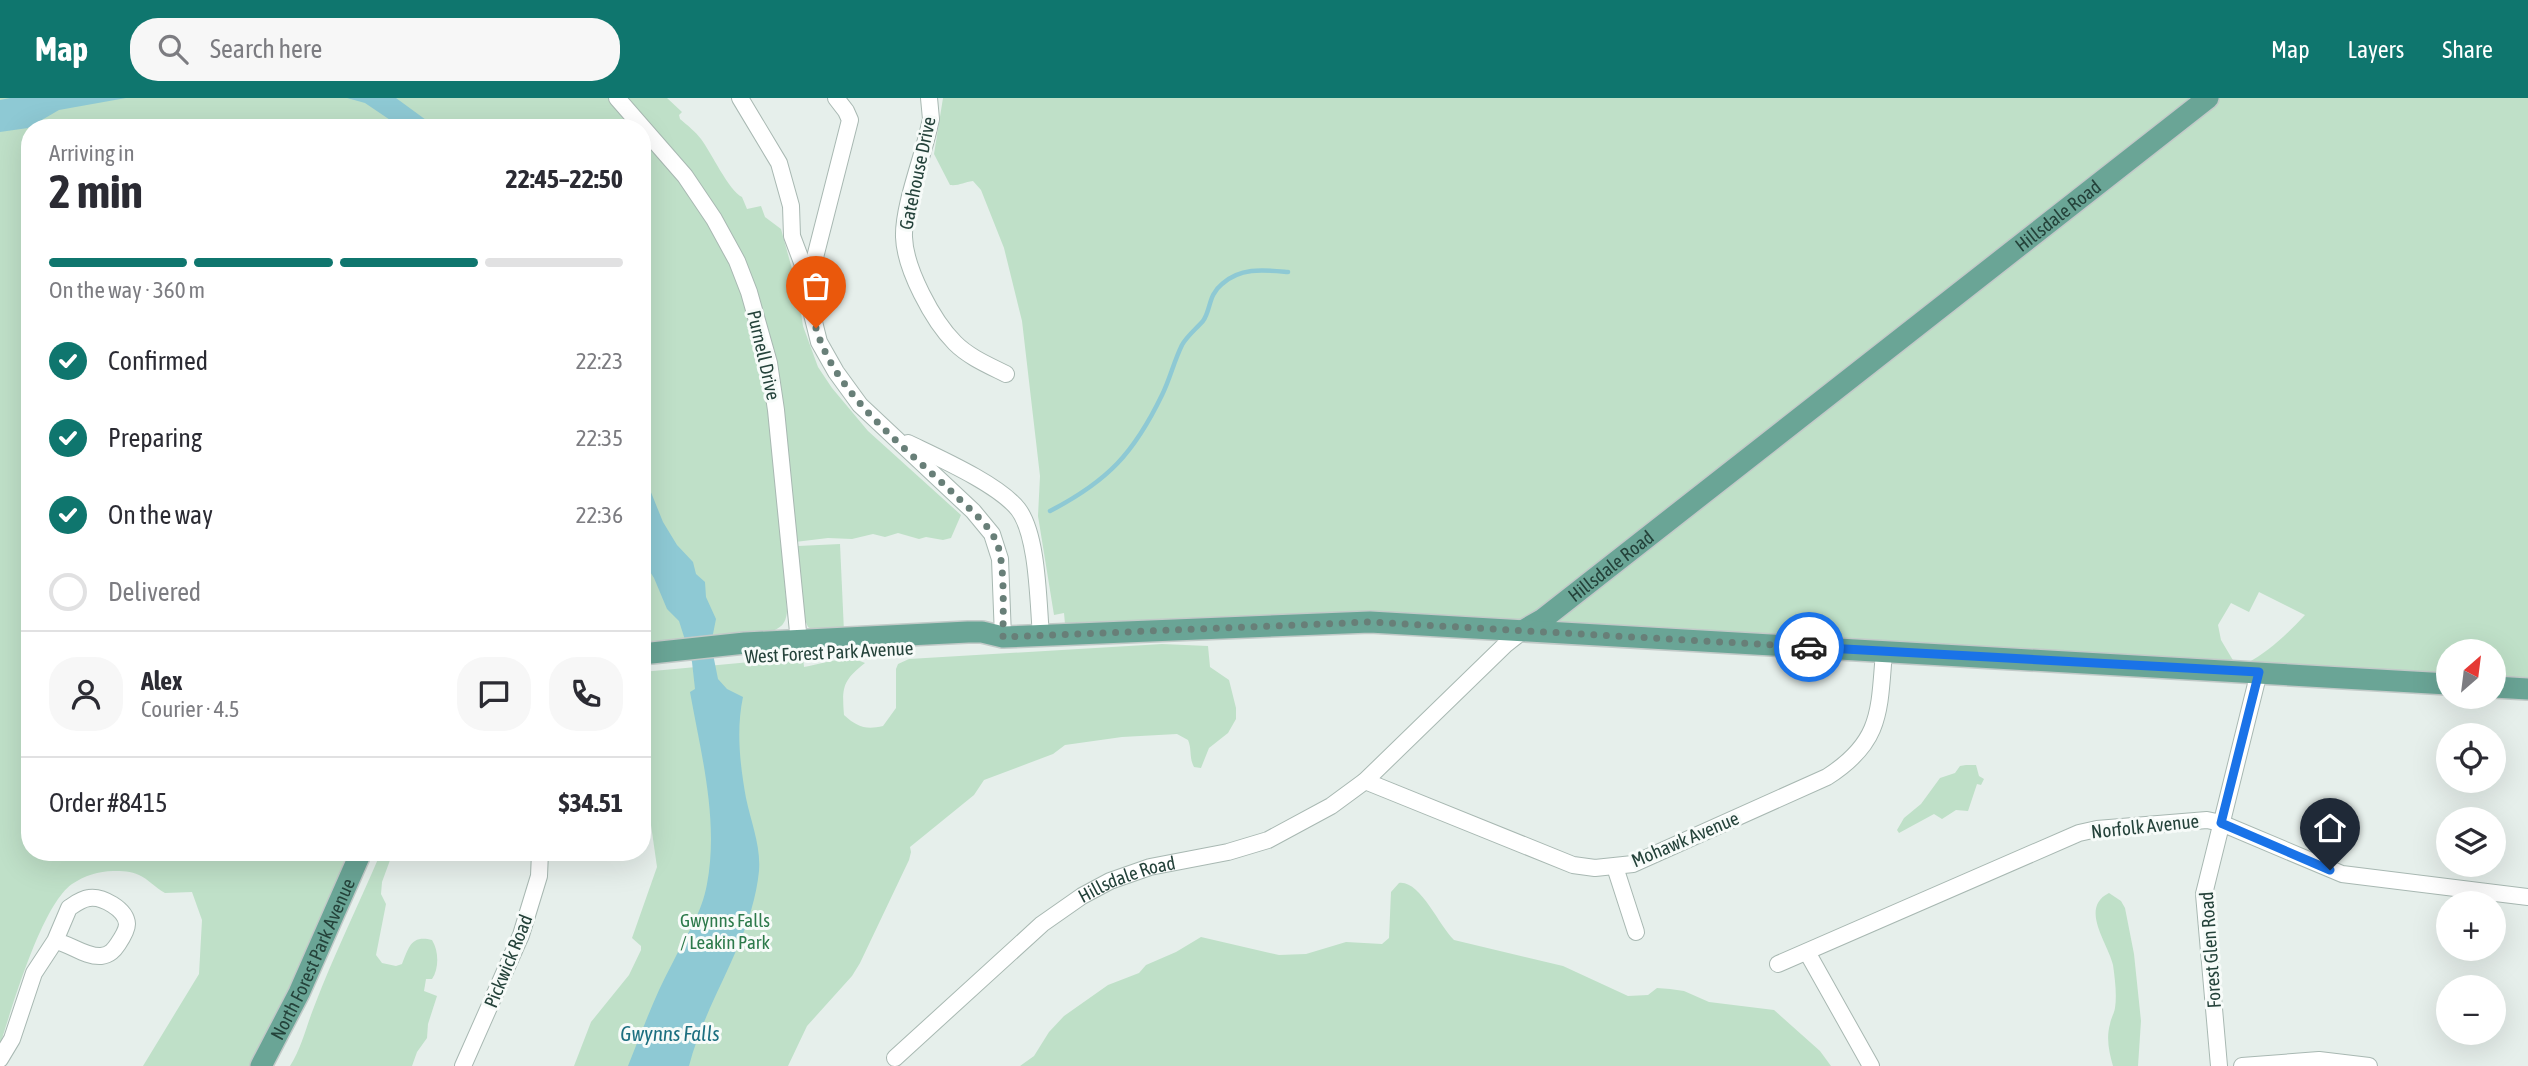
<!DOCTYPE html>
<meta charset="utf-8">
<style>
:root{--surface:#fff;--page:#f7f7f7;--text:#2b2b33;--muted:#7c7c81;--line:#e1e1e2;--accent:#0f766e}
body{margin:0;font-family:"Asap Condensed",sans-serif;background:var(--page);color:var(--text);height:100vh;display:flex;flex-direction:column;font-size:26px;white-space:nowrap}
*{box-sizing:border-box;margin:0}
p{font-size:23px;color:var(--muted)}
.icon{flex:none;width:38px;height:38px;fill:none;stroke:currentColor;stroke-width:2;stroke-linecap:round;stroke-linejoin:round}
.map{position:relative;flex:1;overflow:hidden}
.details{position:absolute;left:21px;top:21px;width:630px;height:742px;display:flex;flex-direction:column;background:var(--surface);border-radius:28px;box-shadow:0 7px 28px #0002}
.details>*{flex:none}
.needle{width:46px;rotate:28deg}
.controls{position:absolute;left:2436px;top:541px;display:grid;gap:14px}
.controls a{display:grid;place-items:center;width:70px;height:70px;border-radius:50%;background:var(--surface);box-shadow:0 7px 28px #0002;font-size:35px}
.pin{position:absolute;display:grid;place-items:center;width:60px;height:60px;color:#fff;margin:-72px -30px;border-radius:50% 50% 50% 0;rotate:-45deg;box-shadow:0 0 7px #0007}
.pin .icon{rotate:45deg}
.courier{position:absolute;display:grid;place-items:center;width:70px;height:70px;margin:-35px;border:5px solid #1a73e8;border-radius:50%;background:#fff;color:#222;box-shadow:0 2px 9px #0007}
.summary em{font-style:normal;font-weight:700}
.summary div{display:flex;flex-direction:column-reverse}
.summary{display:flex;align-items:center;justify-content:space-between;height:119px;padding:0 28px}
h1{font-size:46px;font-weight:700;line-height:52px}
.bar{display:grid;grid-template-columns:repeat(4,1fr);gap:10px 7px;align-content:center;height:84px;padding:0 28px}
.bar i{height:9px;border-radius:5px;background:var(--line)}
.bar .on{background:var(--accent)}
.bar p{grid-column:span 4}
.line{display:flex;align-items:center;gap:18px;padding:0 28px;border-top:2px solid var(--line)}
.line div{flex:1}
.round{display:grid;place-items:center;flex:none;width:74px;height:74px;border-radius:28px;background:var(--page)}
ol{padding:0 28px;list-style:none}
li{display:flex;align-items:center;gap:21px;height:77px}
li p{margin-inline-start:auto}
li .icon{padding:7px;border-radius:50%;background:var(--accent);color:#fff;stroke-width:4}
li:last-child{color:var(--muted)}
li i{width:38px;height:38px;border:4px solid var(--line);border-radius:50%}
header{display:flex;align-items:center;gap:42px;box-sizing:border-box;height:98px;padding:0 35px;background:var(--accent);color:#fff}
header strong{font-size:33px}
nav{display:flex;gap:38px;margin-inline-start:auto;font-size:24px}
.search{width:490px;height:63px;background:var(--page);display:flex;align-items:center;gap:18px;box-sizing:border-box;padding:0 24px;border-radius:28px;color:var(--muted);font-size:26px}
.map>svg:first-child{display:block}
.green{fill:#bfe0c8}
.water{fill:#8ec9d4}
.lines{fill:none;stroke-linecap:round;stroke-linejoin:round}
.stream{stroke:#8ec9d4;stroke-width:4.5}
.minor-casing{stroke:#a8b8b2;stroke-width:18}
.major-casing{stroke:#c2cac8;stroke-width:24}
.minor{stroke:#fff;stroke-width:16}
.major{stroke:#6aa596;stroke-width:21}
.done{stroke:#687f78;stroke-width:7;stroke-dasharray:0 12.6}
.route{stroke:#1a73e8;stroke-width:9}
.labels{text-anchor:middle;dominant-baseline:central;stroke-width:6;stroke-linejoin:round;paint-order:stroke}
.street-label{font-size:19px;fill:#24423a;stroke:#f7fbf9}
.park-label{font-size:19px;fill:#2d7a4b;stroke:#f7fbf9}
.water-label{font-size:21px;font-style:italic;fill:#1c6f80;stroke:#f7fbf9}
</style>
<header>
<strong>Map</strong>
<div class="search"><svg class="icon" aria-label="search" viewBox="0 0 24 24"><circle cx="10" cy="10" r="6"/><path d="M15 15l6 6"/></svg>Search here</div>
<nav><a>Map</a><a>Layers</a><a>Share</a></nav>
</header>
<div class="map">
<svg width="2528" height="968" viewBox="0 0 2528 968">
<rect width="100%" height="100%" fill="#e6efeb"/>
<g class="green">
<path d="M0,0H611L637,30H30V754H355L256,968H143L199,876L202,822L192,794L165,795C156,790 148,781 139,777C131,773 122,773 113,773C99,773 84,778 72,786C41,808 12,910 0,947Z"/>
<path d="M627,0H667L682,14L679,17L680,21C687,27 696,34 701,41C711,54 729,93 742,99L747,111L761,108L765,119L781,131L797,189L803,228L818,269L832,290L868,333L961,417L951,440L943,442L926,439L919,441L898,435L885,439L873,436L852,441L828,440L795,444L782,314L740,154L706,95Z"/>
<path d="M943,0H2528V582L2494,580V553H2448V577L2247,565C2269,554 2288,535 2305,517L2259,494L2249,514L2231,505L2218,527L2221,542L2234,564L1381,514L1065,526L1064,515L1054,517L1038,418L1040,378L1022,223L1004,150L981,92L973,83C964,84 959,88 950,87L934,56Z"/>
<path d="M642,35L705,115L742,188L771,304L787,513C786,527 780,530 768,535L642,548Z"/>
<polygon points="840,446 844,534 817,534 808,529 805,522 798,448"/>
<path d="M1162,546L1208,548L1210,569L1229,582L1236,610V621L1228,635L1209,650L1201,670L1194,669C1189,660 1192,651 1188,642L1177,636L1122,639L1065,647L1053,656L984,682L974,697L910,749L911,754L909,762L860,865L852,878L807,928L788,968H574L591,924L629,877L641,852V848L632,840L657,769L642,664V574L803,559L804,569C824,566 846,556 865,565C842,583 842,590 844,617C857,629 866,632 883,628L896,610V571L898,566L909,561Z"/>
<polygon points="1966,667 1976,667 1979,678 1984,681 1981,687 1977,686 1968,713 1956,712 1942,721 1934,716 1899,735 1897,732 1904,720 1921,706 1940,680 1955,675 1960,668"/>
<path d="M381,754H393L382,784L381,796L386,806L376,857L382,865L396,868L402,866C409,849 411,837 432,842C439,853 439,871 432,881H426L424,893L437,898L428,926L427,940L417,954L412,968H290C302,949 306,929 314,909C334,856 359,806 381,754Z"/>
<path d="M1399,785C1420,782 1439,828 1454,842L1563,868L1628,898L1648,897L1657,890L1670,891L1684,893L1709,904L1774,912L1820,953L1831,968H1020L1034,958L1049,934L1064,918L1108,887L1139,875L1146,867L1176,854L1201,839L1279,857L1306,856L1346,844L1382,846L1389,840L1391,794Z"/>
<path d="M2109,795L2121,803L2125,810L2134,856L2141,923L2138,968H2113C2109,954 2106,940 2110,926C2111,920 2114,916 2115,910C2117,897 2115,881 2113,867C2108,845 2079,810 2109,795Z"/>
</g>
<g class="water">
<polygon points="10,0 126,0 59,12 28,30 0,34 0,2"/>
<polygon points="347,0 396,0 437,30 402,30 365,5"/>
<path d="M642,372L663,424L677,447L693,464L696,476L705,484L706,499L716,521L711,546L718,581L727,591L743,599C736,632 740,667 746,700C751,724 761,748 759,773C752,843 706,901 689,968H628C642,933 655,897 673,864C686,838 702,815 707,786C719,722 701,656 690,594L695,591L692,564L679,523L667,511L654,480L642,461Z"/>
</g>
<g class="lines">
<path class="stream" d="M1050,413C1108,383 1134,355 1162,297C1170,281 1174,263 1182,247C1187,238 1196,231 1203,223C1211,212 1208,197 1222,186C1241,169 1264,172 1288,174"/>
<g class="minor-casing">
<g id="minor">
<polyline points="617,0 685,78 714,121 737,163 749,194 769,265 776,312 800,554"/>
<polyline points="740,0 779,65 791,108 792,138 809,183"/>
<polyline points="836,0 846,13 850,22 809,183 812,216 819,244 836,274 860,307 973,413 992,436 1000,461 1003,539"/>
<path d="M929,0L931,21L928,34C921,64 903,110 904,139C905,171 933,223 955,245C969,259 988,267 1006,276"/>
<path d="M908,345C939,360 998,386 1018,411C1038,437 1038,504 1041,537"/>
<path d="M1365,683L1573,767L1595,770L1633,766L1827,679C1882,644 1879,613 1884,554"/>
<polyline points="1615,769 1636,834"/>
<polyline points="1807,854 1871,968"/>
<polyline points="1778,866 2079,735 2097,731 2207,722 2221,725 2342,776 2528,799"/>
<path id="s1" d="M895,960L1042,826L1082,798L1110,783L1150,769L1228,754L1268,742L1331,708L1365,683L1505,547L1524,532"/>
<path d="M0,961L12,941L34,875L55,843L69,810C75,806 81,801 89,800C102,798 126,811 127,826C127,832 122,840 118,846C114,852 110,857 101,858C85,859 71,846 55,843"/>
<polyline points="463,968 521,837 539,778 540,754"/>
<polyline points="2219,968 2204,796 2259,574"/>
<polyline points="2242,968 2319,962 2369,968"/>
</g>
</g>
<g class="major-casing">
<g id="major">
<path id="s2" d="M1524,532L1543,521L2208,0"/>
<polyline points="642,556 745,545 968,534 982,534 1003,539 1370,524 2448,586"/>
<polyline points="2494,589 2528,591"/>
<path id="s3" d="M261,968L299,895L361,754"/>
</g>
</g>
<use href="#minor" class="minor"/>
<use href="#major" class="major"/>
</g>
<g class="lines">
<path class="done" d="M816,230C836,298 904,348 954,396C969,411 991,427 998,448C1005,471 1003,514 1003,539L1370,524L1809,549"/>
<polyline class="route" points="1809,549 2259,574 2221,725 2330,772"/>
</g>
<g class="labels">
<g class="street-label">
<text transform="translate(917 75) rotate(-78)">Gatehouse Drive</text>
<text stroke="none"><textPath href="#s2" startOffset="676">Hillsdale Road</textPath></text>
<text transform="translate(764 257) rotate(77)">Purnell Drive</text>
<text stroke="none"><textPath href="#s2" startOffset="108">Hillsdale Road</textPath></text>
<text transform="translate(829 554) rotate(-3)">West Forest Park Avenue</text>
<text transform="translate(2145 728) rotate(-6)">Norfolk Avenue</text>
<text transform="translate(1685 741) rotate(-23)">Mohawk Avenue</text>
<text stroke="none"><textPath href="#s1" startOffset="296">Hillsdale Road</textPath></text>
<text transform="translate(2210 852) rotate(-94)">Forest Glen Road</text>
<text stroke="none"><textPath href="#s3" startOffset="119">North Forest Park Avenue</textPath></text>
<text transform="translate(508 863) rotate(-68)">Pickwick Road</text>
</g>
<g class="park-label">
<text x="725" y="822">Gwynns Falls<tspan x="725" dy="22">/ Leakin Park</tspan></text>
</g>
<g class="water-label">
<text x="670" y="935">Gwynns Falls</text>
</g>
</g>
</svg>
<div class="controls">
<a><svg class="needle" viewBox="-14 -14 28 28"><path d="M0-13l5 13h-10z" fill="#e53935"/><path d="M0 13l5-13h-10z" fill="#7c7c81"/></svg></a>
<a><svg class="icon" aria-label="locate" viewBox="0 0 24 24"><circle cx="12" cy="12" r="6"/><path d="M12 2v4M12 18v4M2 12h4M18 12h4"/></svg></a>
<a><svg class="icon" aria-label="layers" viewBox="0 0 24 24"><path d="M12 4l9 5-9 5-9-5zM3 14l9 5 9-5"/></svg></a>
<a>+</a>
<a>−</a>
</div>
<div class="pin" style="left:816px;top:230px;background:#ea580c"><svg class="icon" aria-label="bag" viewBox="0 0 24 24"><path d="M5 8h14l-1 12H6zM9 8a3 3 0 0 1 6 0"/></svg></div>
<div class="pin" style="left:2330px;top:772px;background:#1f2937"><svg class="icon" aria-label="home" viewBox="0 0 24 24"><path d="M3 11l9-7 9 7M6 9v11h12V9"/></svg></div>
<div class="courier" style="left:1809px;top:549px"><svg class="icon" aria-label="car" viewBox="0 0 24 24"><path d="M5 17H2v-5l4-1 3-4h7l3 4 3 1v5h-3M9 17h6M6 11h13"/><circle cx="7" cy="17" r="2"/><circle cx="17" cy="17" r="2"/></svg></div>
<section class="details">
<div class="summary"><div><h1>2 min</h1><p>Arriving in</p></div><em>22:45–22:50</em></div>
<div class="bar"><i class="on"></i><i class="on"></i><i class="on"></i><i></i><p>On the way · 360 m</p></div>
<ol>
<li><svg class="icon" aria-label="check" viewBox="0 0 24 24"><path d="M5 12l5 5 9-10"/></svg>Confirmed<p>22:23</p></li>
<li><svg class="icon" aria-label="check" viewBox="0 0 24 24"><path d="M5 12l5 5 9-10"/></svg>Preparing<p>22:35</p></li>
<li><svg class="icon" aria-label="check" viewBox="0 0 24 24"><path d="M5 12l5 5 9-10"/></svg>On the way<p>22:36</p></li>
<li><i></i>Delivered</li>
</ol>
<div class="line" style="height:126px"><a class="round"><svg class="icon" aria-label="person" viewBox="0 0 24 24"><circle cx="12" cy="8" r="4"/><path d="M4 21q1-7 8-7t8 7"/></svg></a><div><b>Alex</b><p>Courier · 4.5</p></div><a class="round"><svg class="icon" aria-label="chat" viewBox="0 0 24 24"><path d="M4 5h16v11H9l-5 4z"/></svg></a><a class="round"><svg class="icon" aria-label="phone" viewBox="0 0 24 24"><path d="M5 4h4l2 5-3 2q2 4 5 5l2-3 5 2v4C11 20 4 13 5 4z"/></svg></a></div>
<div class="line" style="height:91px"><div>Order #8415</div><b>$34.51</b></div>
</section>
</div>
